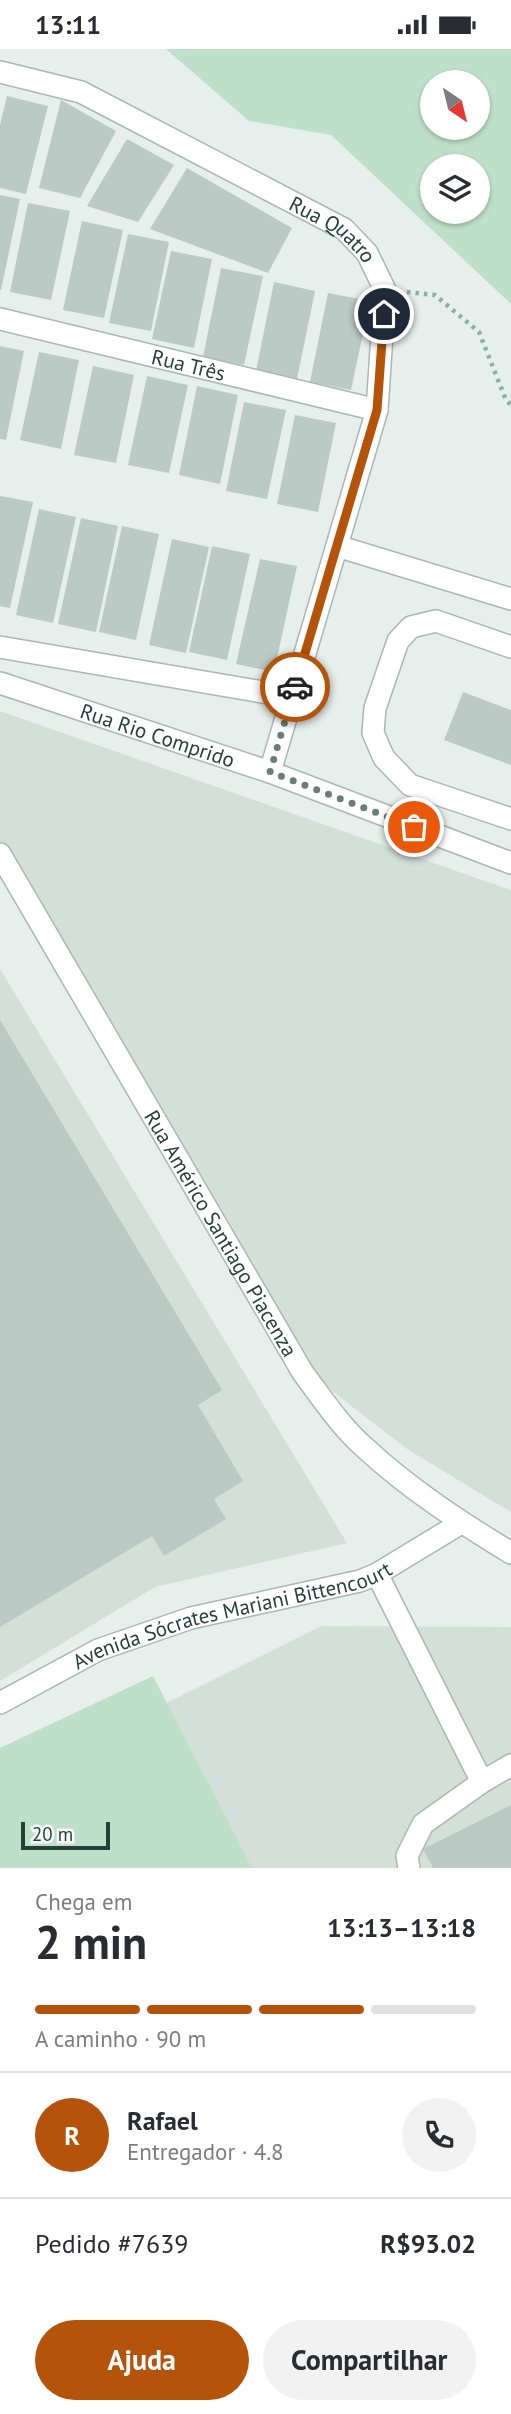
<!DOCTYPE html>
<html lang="pt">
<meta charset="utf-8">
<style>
:root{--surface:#fff;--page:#f2f2f3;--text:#2b2b33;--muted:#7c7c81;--line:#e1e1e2;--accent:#b45309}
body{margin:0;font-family:"PT Sans",sans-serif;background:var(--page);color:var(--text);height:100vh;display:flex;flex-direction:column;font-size:26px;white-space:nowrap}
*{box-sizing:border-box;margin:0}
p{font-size:23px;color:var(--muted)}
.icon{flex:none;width:38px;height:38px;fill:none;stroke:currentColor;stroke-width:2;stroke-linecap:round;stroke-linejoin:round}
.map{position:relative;height:1819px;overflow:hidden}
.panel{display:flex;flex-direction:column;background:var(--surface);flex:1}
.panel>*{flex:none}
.needle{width:46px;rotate:145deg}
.buttons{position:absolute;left:420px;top:21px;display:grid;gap:14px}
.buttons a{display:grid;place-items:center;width:70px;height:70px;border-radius:50%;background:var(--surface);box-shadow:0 2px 5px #0004;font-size:35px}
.scale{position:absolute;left:21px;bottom:18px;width:89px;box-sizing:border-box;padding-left:7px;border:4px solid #24423a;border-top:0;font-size:19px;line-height:24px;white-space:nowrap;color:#24423a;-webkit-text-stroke:5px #f7fbf9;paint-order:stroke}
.pin{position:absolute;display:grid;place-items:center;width:60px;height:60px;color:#fff;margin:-30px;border:4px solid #fff;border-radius:50%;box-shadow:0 2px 7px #0007}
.courier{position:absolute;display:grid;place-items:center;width:70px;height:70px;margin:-35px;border:5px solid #b45309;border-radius:50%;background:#fff;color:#222;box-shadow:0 2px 9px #0007}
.overview em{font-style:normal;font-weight:800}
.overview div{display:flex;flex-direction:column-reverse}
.overview{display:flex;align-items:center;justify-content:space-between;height:119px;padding:0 35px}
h1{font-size:46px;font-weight:800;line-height:52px}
.bar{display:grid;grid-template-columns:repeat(4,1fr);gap:10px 7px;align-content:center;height:84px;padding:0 35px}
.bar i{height:9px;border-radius:5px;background:var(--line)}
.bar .on{background:var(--accent)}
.bar p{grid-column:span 4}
.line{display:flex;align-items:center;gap:18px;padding:0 35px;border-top:2px solid var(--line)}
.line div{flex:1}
.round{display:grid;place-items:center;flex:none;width:74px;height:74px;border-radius:37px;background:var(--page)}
.cta{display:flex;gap:14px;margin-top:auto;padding:14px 35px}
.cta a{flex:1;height:80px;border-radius:42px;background:var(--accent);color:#fff;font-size:28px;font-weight:800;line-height:80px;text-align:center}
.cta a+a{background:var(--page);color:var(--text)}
.status{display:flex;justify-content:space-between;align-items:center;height:49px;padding:0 35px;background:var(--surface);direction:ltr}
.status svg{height:19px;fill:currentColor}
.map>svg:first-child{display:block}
.built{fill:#d4dfda}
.green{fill:#bfe0c8;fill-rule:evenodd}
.building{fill:#bbcac4}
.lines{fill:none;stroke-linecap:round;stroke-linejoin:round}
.minor-casing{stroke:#a8b8b2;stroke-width:24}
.path{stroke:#86b3a5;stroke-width:4.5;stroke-dasharray:3.5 5;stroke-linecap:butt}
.minor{stroke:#fff;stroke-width:21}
.done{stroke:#687f78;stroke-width:7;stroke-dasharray:0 12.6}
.route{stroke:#b45309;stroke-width:9}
.labels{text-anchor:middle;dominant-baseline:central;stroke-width:5;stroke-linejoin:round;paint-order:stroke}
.street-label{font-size:21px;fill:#24423a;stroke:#f7fbf9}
</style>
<div class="status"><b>13:11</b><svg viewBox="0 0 49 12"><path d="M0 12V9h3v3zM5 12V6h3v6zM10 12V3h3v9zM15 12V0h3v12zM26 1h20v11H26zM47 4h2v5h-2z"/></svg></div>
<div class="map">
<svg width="511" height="1819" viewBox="0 0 511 1819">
<rect width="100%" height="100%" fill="#e6efeb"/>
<g class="built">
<polygon points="0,662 511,841 511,1463 407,1400 288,1308 0,798"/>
<polygon points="0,920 347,1494 155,1538 0,1632"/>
<polygon points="321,1577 511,1578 511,1819 0,1819 0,1737"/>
</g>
<g class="green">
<path d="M166,0H511V255L331,86L249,72ZM432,33H478V79H432ZM432,117H478V163H432Z"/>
<polygon points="153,1627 252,1819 0,1819 0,1699"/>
</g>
<g class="building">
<polygon points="7,47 48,57 26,145 0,139 0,76"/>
<polygon points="61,51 116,82 80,149 39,139"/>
<polygon points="127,90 174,116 138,173 87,157"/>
<polygon points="187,119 292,179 268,224 150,180"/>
<polygon points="0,146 20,150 1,241 0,241"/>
<polygon points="28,154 70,162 51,251 10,243"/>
<polygon points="82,172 123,181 104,269 63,261"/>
<polygon points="128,185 169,193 151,282 109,274"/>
<polygon points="171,202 212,210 194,299 152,290"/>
<polygon points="221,219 263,227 244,316 203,308"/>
<polygon points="274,233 315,242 297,330 256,322"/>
<polygon points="328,244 370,252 351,341 310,333"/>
<polygon points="0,297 24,302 6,391 0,390"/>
<polygon points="39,303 79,311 61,400 20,391"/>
<polygon points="93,317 134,326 116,414 74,406"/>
<polygon points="147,327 188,336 169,424 128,416"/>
<polygon points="197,337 238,346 220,435 179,426"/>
<polygon points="244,353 286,361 267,450 226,442"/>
<polygon points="295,366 336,374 318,463 277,455"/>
<polygon points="0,447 33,453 10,559 0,557"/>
<polygon points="39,460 76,468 53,574 16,566"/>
<polygon points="81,469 118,477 96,583 58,575"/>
<polygon points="122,477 159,485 136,591 99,583"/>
<polygon points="172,490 209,498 186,604 149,596"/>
<polygon points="212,497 250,505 227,611 189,603"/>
<polygon points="260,510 297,517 274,623 236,615"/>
<polygon points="463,643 511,661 511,716 444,691"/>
<polygon points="0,971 222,1341 198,1356 243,1432 214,1450 226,1470 164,1507 152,1487 0,1578"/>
<polygon points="511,1756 511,1819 433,1819 423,1800"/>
</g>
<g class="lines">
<g class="minor-casing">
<g id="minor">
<path id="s1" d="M0,23L81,43L344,180L367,204L385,241L377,361L270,723"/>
<path id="s2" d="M0,270L377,361"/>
<polyline points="337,497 511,550"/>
<polyline points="0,598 292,648"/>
<polyline points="511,598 436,572 411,578 398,592 375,659 373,684 384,709 410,736 511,770"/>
<path id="s3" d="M0,634L270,723L511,814"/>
<path id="s4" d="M0,805L303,1324C322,1349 340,1377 364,1398C408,1439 460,1473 511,1504"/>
<polyline points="377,1525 482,1733"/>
<path id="s5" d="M0,1654L98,1601L191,1569L360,1532L377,1525L461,1474"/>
<polyline points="409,1819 407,1807 423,1775 482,1733 511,1716"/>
</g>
</g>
<polyline class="path" points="407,243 435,246 479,283 506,351 511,356"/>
<use href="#minor" class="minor"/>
</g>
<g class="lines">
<polyline class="done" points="295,638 270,723 414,778"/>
<polyline class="route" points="295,638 377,361 384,265"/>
</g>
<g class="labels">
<g class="street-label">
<text stroke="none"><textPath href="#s1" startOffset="371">Rua Quatro</textPath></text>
<text stroke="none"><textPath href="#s2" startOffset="194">Rua Três</textPath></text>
<text stroke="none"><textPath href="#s3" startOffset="166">Rua Rio Comprido</textPath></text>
<text stroke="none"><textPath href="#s4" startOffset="439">Rua Américo Santiago Piacenza</textPath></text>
<text stroke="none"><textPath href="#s5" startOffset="250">Avenida Sócrates Mariani Bittencourt</textPath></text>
</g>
</g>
</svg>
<div class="buttons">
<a><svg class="needle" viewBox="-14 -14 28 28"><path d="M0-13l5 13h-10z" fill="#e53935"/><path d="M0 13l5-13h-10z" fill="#7c7c81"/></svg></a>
<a><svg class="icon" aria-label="layers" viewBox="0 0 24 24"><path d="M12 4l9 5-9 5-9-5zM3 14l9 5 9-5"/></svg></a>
</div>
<div class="scale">20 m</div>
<div class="pin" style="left:414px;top:778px;background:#ea580c"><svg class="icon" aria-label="bag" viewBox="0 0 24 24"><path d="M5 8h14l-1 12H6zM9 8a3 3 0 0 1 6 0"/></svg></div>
<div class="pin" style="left:384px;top:265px;background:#1f2937"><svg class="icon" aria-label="home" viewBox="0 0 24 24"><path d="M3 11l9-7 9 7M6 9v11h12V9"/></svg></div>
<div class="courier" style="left:295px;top:638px"><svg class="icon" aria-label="car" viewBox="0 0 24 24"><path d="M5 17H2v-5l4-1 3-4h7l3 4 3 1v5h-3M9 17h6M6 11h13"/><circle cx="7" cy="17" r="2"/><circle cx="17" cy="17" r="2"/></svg></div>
</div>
<section class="panel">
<div class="overview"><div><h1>2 min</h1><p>Chega em</p></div><em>13:13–13:18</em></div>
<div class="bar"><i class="on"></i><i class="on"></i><i class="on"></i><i></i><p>A caminho · 90 m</p></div>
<div class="line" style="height:126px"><b class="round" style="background:var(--accent);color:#fff">R</b><div><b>Rafael</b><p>Entregador · 4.8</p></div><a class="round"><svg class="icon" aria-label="phone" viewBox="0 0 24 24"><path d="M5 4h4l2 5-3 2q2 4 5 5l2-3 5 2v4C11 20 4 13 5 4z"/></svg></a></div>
<div class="line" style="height:91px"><div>Pedido #7639</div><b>R$93.02</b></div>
<div class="cta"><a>Ajuda</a><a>Compartilhar</a></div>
</section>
